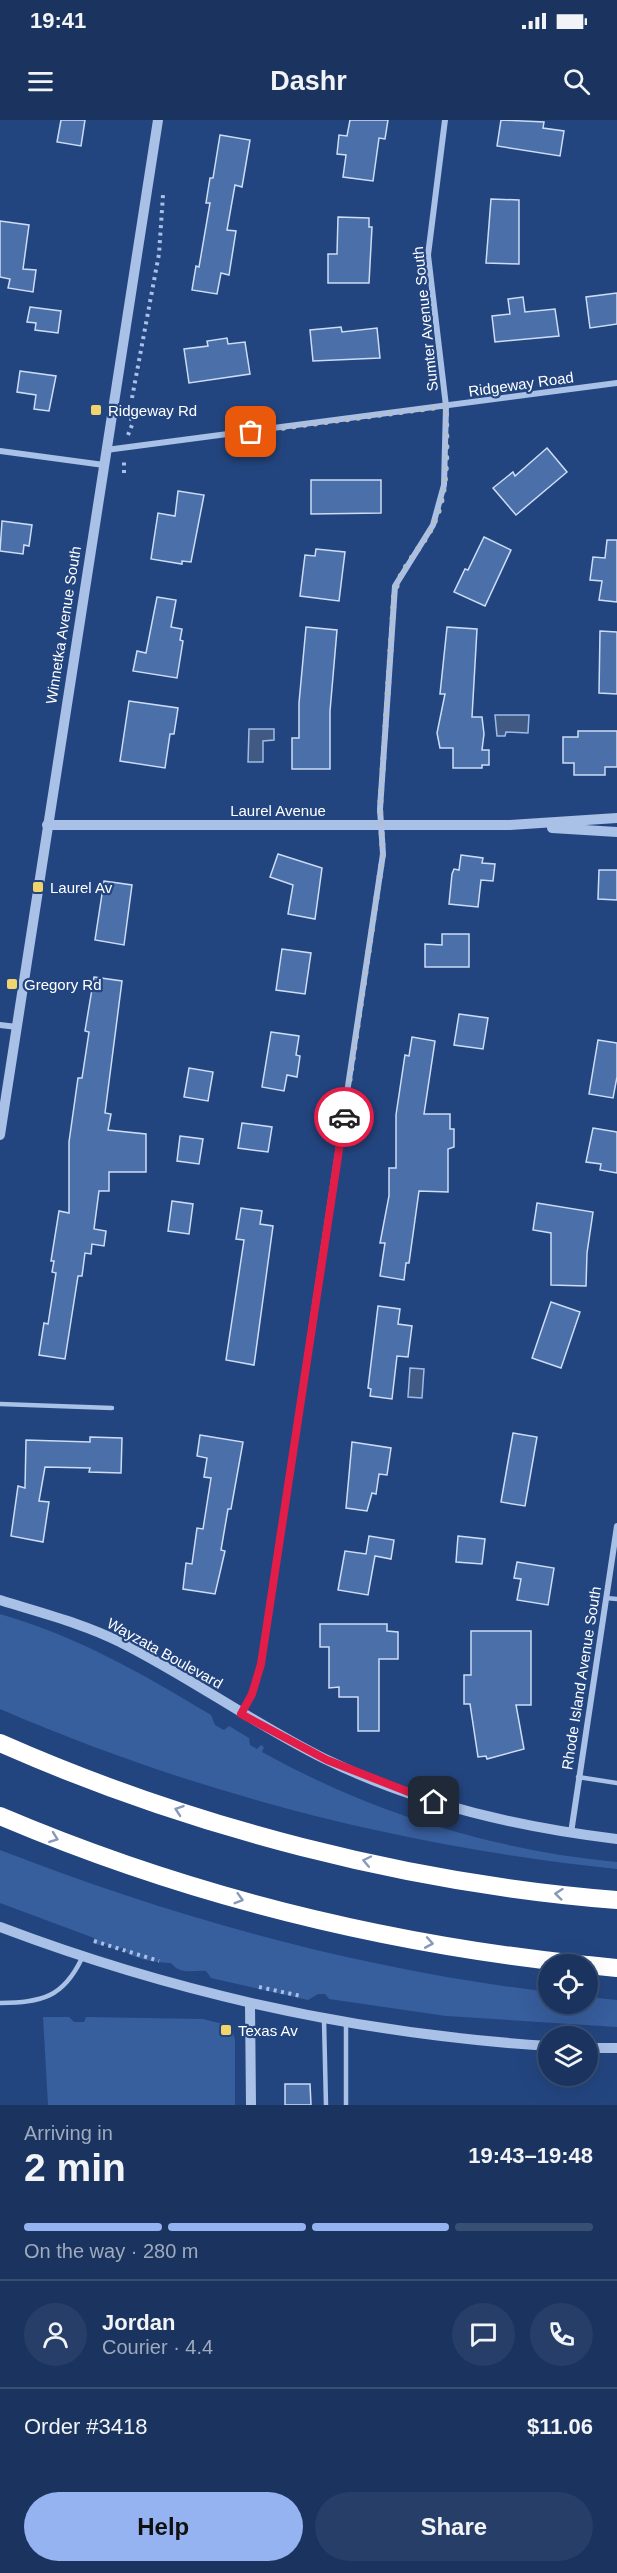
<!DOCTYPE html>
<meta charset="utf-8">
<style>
:root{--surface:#1a345f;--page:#273f68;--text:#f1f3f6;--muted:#9faabd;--line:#384f74;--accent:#95b2f1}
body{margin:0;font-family:Arial,sans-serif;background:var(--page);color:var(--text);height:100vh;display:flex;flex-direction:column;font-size:22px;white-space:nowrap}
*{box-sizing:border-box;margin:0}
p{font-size:20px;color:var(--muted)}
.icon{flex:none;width:33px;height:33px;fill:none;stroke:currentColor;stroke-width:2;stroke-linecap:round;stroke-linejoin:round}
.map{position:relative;height:1985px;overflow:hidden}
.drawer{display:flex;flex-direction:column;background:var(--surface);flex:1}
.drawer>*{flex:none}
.controls{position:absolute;left:538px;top:1834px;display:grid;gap:12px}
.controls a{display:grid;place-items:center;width:60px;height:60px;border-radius:50%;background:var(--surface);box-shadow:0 6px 24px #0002,0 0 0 2px var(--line);font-size:30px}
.pin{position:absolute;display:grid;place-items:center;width:51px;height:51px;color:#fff;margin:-26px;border-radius:12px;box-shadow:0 3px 9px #0006}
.courier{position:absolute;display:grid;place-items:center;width:60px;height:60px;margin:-30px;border:4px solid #e11d48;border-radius:50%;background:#fff;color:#222;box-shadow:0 2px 8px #0007}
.headline em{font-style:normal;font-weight:700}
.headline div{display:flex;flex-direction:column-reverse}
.headline{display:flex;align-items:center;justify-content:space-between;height:102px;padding:0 24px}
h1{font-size:39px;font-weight:700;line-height:45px}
.bar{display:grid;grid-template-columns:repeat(4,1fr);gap:9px 6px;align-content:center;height:72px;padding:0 24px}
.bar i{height:8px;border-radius:4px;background:var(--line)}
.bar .on{background:var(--accent)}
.bar p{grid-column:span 4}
.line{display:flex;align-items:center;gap:15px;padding:0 24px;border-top:2px solid var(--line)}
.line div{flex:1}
.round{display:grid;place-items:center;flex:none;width:63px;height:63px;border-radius:32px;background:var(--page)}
.button{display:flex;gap:12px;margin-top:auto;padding:12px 24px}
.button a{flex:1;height:69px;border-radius:36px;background:var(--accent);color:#111;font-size:24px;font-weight:700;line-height:69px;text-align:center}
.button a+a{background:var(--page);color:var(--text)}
.status{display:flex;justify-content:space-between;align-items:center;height:42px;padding:0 30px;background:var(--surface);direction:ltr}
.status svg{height:16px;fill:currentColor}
header{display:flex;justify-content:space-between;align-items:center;height:78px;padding:0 24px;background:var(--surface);font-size:27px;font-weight:700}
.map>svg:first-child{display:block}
.green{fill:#375e9d}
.water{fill:#415a84;stroke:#9dbae8;stroke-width:1.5}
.building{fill:#4b6fa8;stroke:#ccdcf5;stroke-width:1.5}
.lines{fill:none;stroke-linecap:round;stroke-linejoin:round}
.path{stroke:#a9c0e7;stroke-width:4;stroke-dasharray:3 4.5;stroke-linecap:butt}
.service{stroke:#a9c0e7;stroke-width:4.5}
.minor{stroke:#a9c0e7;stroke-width:6}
.tertiary{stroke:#a9c0e7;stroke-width:10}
.motorway{stroke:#fff;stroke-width:18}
.oneway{stroke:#8699b9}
.done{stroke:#b2bed2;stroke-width:6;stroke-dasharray:0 10.8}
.route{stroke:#e11d48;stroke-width:8}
.poi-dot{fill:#f2d46c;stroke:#23457f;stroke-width:2}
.labels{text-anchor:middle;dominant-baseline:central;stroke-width:4.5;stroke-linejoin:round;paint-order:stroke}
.street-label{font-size:15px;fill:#fff;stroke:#23457f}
.poi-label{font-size:15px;fill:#fff;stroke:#23457f;text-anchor:start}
</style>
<div class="status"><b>19:41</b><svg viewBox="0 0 49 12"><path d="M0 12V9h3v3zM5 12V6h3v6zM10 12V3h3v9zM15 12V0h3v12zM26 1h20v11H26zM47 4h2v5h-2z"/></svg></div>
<header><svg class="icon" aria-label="menu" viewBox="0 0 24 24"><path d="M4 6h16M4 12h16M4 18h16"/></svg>Dashr<svg class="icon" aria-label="search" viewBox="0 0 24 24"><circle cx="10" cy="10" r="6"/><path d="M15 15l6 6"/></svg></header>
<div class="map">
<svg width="617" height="1985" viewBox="0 0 617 1985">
<rect width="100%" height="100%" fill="#23457f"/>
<g class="green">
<path d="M0,1494C79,1517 141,1553 211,1595L215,1605L224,1610L229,1606L249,1618L250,1625L257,1629L261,1625L264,1627L262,1632C372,1693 492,1730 617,1742V1749C404,1727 197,1674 0,1589Z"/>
<path d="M0,1730C178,1799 359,1849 549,1872V1884H588V1877L617,1880V1907L446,1896L329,1879L325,1874H318L308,1880L211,1858L206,1851C194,1850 180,1855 171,1843C160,1843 128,1839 123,1828L116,1830L103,1823L99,1825L93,1823L94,1818L0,1783Z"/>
<polygon points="43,1897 69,1897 74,1902 84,1902 86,1897 203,1899 231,1906 235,1920 235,1985 48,1985"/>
</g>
<g class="water">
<polygon points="495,595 529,595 528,613 506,612 505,616 497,616"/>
<polygon points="249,609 274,609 274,620 263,621 263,642 248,642"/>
<polygon points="410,1248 424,1249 422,1278 408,1277"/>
</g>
<g class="building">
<polygon points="61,0 85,0 81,26 57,22"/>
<polygon points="350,0 388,0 385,19 379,18 373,61 343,57 346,35 337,34 339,15 347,16"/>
<polygon points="501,0 544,2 543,8 564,11 560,36 497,26"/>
<polygon points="220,15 250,20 242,67 235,65 227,110 236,111 229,155 221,153 217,174 192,170 196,146 199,147 210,83 206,83 210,58 213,58"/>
<polygon points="491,79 519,80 519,144 486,143"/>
<polygon points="338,97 369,98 369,107 372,107 369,163 328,163 328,134 337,134"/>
<polygon points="0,101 29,105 23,149 36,150 33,172 8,168 10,159 0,157"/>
<polygon points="617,173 617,204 590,208 586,177"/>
<polygon points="523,177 525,192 555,189 559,216 495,222 492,196 510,194 508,179"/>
<polygon points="30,187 61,191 58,213 35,210 36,203 27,202"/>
<polygon points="341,207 342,212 377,208 380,238 313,241 310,210"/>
<polygon points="227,218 228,224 245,222 250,254 189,263 184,229 208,226 207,221"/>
<polygon points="20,251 56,256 49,291 34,289 36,275 17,272"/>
<polygon points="547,328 567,352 516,395 493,368 513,352 515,356"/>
<polygon points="311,360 381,360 381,393 311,394"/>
<polygon points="178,371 204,375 191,442 182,441 182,444 151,439 158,393 175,396"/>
<polygon points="2,401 32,405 29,426 24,425 23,434 0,431"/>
<polygon points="484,417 511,430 485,486 454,472 465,449 468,450"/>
<polygon points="607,420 617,420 617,482 599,480 602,461 590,460 593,437 605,438"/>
<polygon points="316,429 345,432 339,481 300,476 305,435 315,436"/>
<polygon points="157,477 176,480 171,507 182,509 180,520 183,521 177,558 133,551 137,531 146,533"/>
<polygon points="306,507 337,510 330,591 330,649 292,649 292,618 299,618 299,583"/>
<polygon points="447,507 477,509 472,597 482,597 484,614 482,630 489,630 489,645 482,645 482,648 453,648 453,628 440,628 437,613 445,574 440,574"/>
<polygon points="600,511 617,512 617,574 599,573"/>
<polygon points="129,581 178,588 174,614 170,614 165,648 120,641"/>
<polygon points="578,611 617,611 617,647 605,647 605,655 574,655 574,643 563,643 563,617 578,617"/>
<polygon points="278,734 322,748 315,799 288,794 293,765 270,757"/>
<polygon points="461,735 483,738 482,743 495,744 493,761 481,760 478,787 449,784 452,754 454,749 459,750"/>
<polygon points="599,750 617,750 617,780 598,779"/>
<polygon points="104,761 132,765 124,825 95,820"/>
<polygon points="442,814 469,814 469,847 425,847 425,824 442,825"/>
<polygon points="282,829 311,833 305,874 276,870"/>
<polygon points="94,857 122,861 105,993 111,994 108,1010 146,1014 146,1052 109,1052 109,1071 99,1071 94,1109 106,1111 104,1126 92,1124 91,1134 85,1133 82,1156 78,1156 65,1239 39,1235 44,1203 48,1204 56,1153 52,1152 54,1141 51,1141 59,1091 69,1093 69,1022 78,958 82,958 89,912 85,911"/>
<polygon points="459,894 488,898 483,929 454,925"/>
<polygon points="271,912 299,916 296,935 300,936 297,957 287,955 284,971 262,967"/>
<polygon points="412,917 435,921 424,994 450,994 450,1009 454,1009 454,1027 448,1029 448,1072 419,1071 409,1143 406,1143 404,1160 380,1156 385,1123 380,1123 389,1076 389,1048 396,1048 396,995 405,935 409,936"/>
<polygon points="598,920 617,923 617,957 613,978 589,974"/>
<polygon points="189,948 213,952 208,981 184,977"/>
<polygon points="242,1003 272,1007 268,1032 238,1028"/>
<polygon points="593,1008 617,1012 617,1053 600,1050 601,1044 586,1042"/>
<polygon points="180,1016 203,1019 199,1044 177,1041"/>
<polygon points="172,1081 193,1084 189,1114 168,1111"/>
<polygon points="537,1083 593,1092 587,1133 586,1166 551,1165 551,1113 533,1110"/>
<polygon points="241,1088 262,1091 260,1104 273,1106 254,1245 226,1240 244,1120 236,1119"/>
<polygon points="551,1182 580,1192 561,1248 532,1238"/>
<polygon points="378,1186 400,1189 398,1204 412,1206 408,1237 397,1236 392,1279 370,1276 371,1269 368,1268"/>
<polygon points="513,1313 537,1317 525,1386 501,1382"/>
<polygon points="200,1315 243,1322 231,1389 228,1389 221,1430 225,1431 215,1474 183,1469 186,1443 192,1444 197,1408 203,1409 211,1358 204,1357 207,1338 197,1336"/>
<polygon points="90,1317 122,1318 121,1353 89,1352 90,1348 45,1347 39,1381 49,1382 43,1422 11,1416 18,1366 25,1368 26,1320 90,1322"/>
<polygon points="352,1322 391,1328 387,1355 379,1354 376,1374 372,1373 367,1391 346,1388"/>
<polygon points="369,1416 394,1420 391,1439 375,1436 368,1475 338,1470 345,1431 366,1434"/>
<polygon points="458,1416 485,1419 482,1444 456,1442"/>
<polygon points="517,1442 554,1448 548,1485 517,1480 521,1459 514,1458"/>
<polygon points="320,1504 387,1504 387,1511 398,1512 398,1539 379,1539 379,1611 358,1611 358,1577 339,1577 339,1567 329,1568 329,1527 320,1527"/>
<polygon points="471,1511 531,1511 531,1585 516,1585 524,1629 487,1639 486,1636 478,1637 470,1584 464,1584 464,1555 471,1555"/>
<polygon points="285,1964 310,1964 311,1985 285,1985"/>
</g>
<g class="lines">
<g class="path">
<polyline points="132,278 159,134 163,75"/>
<polyline points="128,315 132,305 130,291"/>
<polyline points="124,353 124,340"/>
<polyline points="94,1821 159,1841"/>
<polyline points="259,1867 301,1876"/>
</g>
<g class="service">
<polyline points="0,1284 112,1288"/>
<polyline points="606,1478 617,1479"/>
<polyline points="578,1657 617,1663"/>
<path d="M0,1883C42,1882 63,1878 82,1838"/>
<polyline points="324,1900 326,1985"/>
<polyline points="346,1903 346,1985"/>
</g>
<g class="minor">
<polyline points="106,330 617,263"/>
<polyline points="0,331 104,345"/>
<polyline points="0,905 17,907"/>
<polyline points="241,1593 252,1574 261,1543 383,734 380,689 395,466 433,405 444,365 446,286 428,135 445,0"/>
<polyline points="571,1713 617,1406"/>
</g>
<g class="tertiary">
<polyline points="47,705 510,705 617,698"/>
<polyline points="552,708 617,712"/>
<polyline points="0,1015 158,0"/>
<path d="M0,1480C41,1493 82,1503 120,1522C190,1557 254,1604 325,1639C417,1684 516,1707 617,1719"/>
<path d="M0,1807C177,1874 360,1914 549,1926"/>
<polyline points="250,1884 251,1985"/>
<polyline points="588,1928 617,1928"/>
</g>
<g class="motorway">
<path d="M0,1623C190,1707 409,1764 617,1780"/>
<path d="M0,1696C186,1775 385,1824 586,1845"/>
<polyline points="588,1845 617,1848"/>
</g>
</g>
<defs><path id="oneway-chevron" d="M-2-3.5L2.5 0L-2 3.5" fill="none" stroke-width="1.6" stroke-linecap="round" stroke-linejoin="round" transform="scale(1.5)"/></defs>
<g class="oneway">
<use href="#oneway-chevron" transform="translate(179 1690) rotate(-161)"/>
<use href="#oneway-chevron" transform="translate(54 1718) rotate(20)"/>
<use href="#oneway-chevron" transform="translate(367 1741) rotate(-168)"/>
<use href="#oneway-chevron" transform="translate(559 1774) rotate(-174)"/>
<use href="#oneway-chevron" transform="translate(239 1779) rotate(16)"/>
<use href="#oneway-chevron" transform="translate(429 1823) rotate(10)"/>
</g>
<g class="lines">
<path class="done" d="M251,312L446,286C446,325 450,370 433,405C421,430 398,449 394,477L380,689L383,734L344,997"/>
<polyline class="route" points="344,997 261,1544 252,1574 241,1594 327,1640 434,1682"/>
</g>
<g class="poi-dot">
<rect x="90" y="284" width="12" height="12" rx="3"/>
<rect x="32" y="761" width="12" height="12" rx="3"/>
<rect x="6" y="858" width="12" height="12" rx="3"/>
<rect x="220" y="1904" width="12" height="12" rx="3"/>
</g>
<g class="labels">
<g class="street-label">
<text transform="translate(425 199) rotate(-96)">Sumter Avenue South</text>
<text transform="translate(521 264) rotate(-8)">Ridgeway Road</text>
<text transform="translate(63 505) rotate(-81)">Winnetka Avenue South</text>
<text x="278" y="690">Laurel Avenue</text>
<text transform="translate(165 1533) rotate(29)">Wayzata Boulevard</text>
<text transform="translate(581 1558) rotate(-81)">Rhode Island Avenue South</text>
</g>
<g class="poi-label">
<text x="108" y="290">Ridgeway Rd</text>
<text x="50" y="767">Laurel Av</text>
<text x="24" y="864">Gregory Rd</text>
<text x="238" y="1910">Texas Av</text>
</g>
</g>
</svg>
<div class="controls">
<a><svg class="icon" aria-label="locate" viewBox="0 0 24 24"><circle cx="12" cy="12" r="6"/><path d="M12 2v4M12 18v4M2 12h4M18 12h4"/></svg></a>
<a><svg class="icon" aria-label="layers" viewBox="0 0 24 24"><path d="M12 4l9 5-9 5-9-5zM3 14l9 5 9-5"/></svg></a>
</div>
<div class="pin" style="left:251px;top:312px;background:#ea580c"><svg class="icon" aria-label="bag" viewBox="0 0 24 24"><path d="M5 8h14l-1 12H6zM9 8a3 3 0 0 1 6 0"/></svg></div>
<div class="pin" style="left:434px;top:1682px;background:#1f2937"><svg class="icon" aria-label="home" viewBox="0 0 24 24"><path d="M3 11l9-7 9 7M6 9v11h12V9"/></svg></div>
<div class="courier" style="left:344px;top:997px"><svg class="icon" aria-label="car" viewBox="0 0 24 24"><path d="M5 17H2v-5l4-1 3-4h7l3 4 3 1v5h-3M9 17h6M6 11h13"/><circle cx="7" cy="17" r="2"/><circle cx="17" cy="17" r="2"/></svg></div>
</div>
<section class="drawer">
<div class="headline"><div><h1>2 min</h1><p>Arriving in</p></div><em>19:43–19:48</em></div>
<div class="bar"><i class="on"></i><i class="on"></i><i class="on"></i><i></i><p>On the way · 280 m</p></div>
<div class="line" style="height:108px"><a class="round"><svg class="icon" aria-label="person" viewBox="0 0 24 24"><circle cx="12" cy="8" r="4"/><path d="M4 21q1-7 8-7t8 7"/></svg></a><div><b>Jordan</b><p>Courier · 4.4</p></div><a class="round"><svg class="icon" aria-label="chat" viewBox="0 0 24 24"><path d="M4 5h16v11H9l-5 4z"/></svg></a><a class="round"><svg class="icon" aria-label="phone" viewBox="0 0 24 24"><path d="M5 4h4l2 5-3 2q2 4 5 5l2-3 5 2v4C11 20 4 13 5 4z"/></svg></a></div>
<div class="line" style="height:78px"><div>Order #3418</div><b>$11.06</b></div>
<div class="button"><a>Help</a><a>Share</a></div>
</section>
